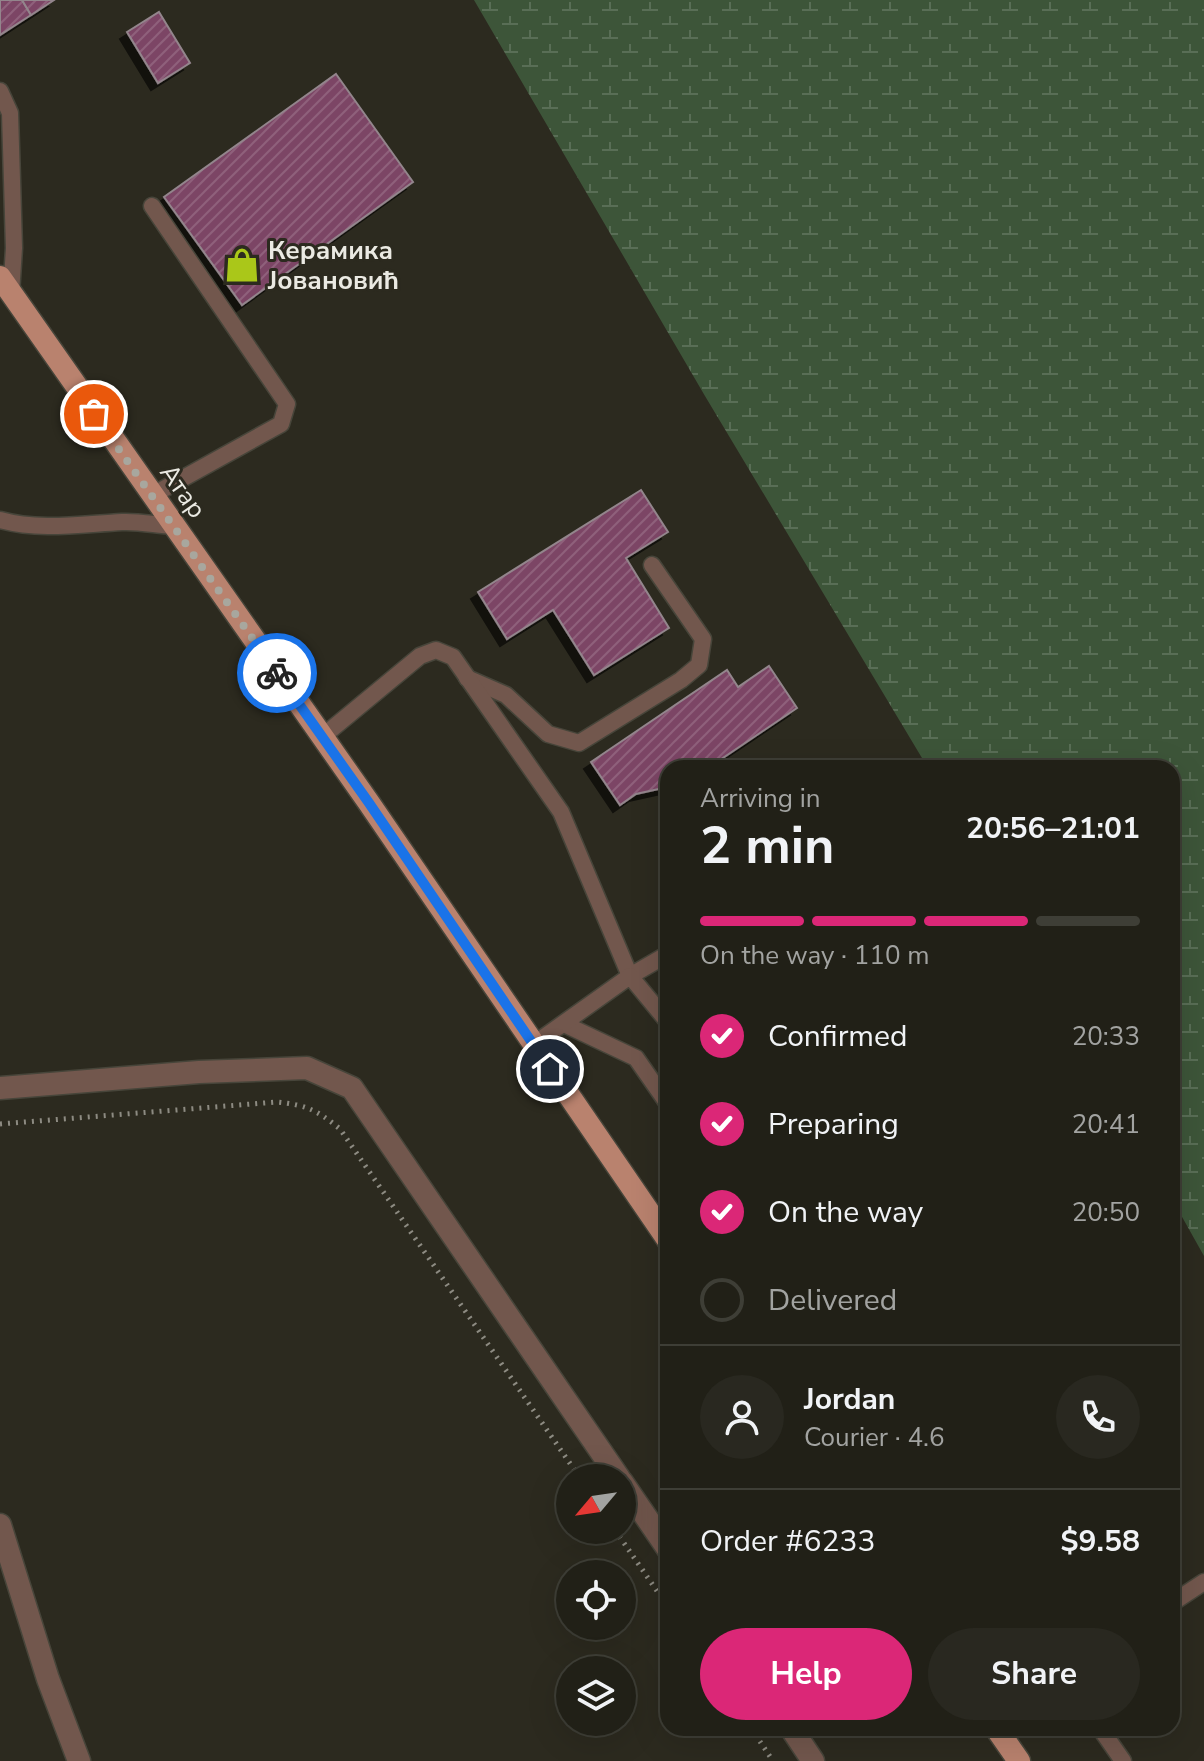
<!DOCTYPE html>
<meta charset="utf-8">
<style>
:root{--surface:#212017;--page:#292820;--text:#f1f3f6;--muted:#a2a3a1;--line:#3e3e36;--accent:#db2777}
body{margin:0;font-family:"Nunito Sans",sans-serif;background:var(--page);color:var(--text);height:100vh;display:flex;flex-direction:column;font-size:30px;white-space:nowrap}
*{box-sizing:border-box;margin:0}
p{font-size:26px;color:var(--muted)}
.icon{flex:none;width:44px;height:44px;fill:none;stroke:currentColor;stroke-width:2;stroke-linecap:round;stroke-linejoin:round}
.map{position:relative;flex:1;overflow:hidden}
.panel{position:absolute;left:660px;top:760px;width:520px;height:976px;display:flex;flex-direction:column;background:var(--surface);border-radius:24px;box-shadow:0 8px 32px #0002,0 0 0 2px var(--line)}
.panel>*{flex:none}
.needle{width:52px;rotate:241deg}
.buttons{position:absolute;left:556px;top:1464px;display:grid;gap:16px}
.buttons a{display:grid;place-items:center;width:80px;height:80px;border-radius:50%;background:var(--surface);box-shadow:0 8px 32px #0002,0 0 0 2px var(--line);font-size:40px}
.pin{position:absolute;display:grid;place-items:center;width:68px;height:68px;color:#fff;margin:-34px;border:4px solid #fff;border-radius:50%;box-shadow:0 2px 8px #0007}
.courier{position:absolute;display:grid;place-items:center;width:80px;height:80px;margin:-40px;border:6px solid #1a73e8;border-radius:50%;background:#fff;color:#222;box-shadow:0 2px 10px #0007}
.summary em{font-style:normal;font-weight:700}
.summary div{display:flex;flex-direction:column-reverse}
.summary{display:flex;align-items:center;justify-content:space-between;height:136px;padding:0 40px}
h1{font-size:52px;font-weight:700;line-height:60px}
.bar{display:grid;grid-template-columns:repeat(4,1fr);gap:12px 8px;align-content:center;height:96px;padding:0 40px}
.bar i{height:10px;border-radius:6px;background:var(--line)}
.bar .selected{background:var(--accent)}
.bar p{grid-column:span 4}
.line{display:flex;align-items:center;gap:20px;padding:0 40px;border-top:2px solid var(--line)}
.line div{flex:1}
.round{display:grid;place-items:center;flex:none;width:84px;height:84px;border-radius:42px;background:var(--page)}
ol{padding:0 40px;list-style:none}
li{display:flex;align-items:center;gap:24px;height:88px}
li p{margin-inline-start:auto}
li .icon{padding:8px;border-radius:50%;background:var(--accent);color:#fff;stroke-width:4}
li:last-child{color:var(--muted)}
li i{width:44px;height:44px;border:4px solid var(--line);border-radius:50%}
.button{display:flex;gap:16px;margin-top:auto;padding:16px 40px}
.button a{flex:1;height:92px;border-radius:48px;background:var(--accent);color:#fff;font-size:32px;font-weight:700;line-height:92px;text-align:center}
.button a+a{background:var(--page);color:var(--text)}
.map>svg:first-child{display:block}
.wetland{fill:url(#wetland-marsh)}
.building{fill:url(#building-hatch);stroke:#93858c;stroke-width:2;filter:url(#shadow)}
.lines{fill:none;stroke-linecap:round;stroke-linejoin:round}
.service-casing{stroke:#47453a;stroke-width:19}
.minor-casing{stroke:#47453a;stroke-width:25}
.primary-casing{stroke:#47453a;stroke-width:25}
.path{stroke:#8d8b82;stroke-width:5;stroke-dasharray:2 6;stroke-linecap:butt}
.service{stroke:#72574d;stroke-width:16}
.minor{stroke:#72574d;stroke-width:22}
.primary{stroke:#b9826e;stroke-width:22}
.done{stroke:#a8a79e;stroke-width:8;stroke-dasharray:0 14.4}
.route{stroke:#1a73e8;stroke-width:10}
.labels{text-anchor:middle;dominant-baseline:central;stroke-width:6;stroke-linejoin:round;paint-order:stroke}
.poi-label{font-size:26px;font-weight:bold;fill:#ebeae3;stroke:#2c2a1f;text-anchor:start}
.street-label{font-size:26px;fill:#ebeae3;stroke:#2c2a1f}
</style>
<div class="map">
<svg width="1204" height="1761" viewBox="0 0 1204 1761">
<defs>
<pattern id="wetland-marsh" width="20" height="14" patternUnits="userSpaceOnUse" patternTransform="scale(2)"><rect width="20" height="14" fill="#3d5539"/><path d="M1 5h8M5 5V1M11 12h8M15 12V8" fill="none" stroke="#596e56"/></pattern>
<pattern id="building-hatch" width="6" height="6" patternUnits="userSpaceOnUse" patternTransform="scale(2)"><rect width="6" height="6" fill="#7c4565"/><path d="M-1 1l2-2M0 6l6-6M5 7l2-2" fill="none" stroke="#8f607b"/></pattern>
<filter id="shadow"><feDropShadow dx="-7" dy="7" stdDeviation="0" flood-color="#0009"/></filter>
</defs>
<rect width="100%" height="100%" fill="#2c2a1f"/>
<polygon class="wetland" points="474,0 1204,0 1204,1256 1172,1199 1172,768 928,768 705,396"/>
<g class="building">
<polygon points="0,0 22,0 31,15 0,35"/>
<polygon points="22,0 54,0 31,15"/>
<polygon points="159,12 190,63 158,83 127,32"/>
<polygon points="336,74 413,182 242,305 164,197"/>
<polygon points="641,490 668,532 626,558 669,628 594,675 553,610 507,639 478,592"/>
<polygon points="769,666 797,708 708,768 668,768 668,787 636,794 620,805 591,762 727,670 738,687"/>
</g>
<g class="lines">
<g class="service-casing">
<g id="service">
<polyline points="0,91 10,113 14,248 11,294"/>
<polyline points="151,496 281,424 287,404 152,206"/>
<path d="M0,520C39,531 82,524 122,522C138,521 156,525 173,526"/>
<polyline points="467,678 506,695 548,734 579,743 681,680 699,665 703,639 652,565"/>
<polyline points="322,737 420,656 436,650 453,657 561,812 630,976 668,954"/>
<polyline points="564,1024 636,1058 668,1104"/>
<polyline points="533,1045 630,976 668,1022"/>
<polyline points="1172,1603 1204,1582"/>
<polyline points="1100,1728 1123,1761"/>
</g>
</g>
<g class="minor-casing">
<g id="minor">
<polyline points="0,1088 199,1072 307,1068 352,1088 619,1478"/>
<polyline points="622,1482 668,1549"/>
<polyline points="0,1525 48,1679 79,1761"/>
<polyline points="791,1728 813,1761"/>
</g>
</g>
<g class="primary-casing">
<g id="primary">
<polyline points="0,277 369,803 668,1240"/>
<polyline points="996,1728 1019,1761"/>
</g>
</g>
<g class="path">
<path d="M0,1124L277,1102C306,1105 317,1110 340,1129L580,1478"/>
<polyline points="615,1530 668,1607"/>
<polyline points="751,1728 773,1761"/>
</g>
<use href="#service" class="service"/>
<use href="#minor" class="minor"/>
<use href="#primary" class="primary"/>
</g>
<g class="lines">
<polyline class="done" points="94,414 277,673"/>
<polyline class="route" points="277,673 369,803 550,1069"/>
</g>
<defs>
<g id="shop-bare" transform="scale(2.76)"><path d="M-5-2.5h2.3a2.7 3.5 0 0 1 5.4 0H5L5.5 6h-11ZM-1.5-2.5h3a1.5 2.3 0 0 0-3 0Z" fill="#aac719" stroke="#2c2a1f" stroke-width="2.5" paint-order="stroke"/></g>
</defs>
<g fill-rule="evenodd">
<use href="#shop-bare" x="242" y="265"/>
</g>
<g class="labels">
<g class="poi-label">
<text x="268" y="250">Керамика<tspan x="268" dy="30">Јовановић</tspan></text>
</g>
<g class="street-label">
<text transform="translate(183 491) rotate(55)">Атар</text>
</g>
</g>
</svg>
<div class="buttons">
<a><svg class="needle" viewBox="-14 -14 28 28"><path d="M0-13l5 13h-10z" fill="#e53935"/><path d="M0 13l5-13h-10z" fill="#a2a3a1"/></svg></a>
<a><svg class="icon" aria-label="locate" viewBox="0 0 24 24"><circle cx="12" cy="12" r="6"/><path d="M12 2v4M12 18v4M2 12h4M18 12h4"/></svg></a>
<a><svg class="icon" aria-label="layers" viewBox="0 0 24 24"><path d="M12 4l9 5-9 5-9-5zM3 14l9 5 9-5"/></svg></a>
</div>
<div class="pin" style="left:94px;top:414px;background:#ea580c"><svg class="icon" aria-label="bag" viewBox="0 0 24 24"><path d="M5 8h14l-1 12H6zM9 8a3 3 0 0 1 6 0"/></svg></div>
<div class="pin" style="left:550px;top:1069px;background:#1f2937"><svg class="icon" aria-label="home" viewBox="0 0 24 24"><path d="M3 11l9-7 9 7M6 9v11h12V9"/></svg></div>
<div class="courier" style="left:277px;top:673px"><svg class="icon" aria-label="bike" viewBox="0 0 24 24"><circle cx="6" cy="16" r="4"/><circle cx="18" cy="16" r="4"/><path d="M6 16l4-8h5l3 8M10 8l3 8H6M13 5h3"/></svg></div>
<section class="panel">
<div class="summary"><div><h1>2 min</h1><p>Arriving in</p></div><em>20:56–21:01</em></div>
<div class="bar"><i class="selected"></i><i class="selected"></i><i class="selected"></i><i></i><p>On the way · 110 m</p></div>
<ol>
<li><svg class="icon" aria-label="check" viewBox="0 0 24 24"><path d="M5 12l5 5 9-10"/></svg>Confirmed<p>20:33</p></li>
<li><svg class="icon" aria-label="check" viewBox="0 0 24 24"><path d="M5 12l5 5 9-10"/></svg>Preparing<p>20:41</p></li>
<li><svg class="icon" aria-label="check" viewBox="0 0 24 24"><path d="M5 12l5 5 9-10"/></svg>On the way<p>20:50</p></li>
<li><i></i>Delivered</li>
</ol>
<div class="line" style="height:144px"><a class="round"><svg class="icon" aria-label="person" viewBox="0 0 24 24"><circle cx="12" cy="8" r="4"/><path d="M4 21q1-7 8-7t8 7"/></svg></a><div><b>Jordan</b><p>Courier · 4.6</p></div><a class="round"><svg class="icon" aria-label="phone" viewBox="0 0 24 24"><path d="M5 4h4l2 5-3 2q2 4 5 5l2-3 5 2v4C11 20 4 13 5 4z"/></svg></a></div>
<div class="line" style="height:104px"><div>Order #6233</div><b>$9.58</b></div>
<div class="button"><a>Help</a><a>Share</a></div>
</section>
</div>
